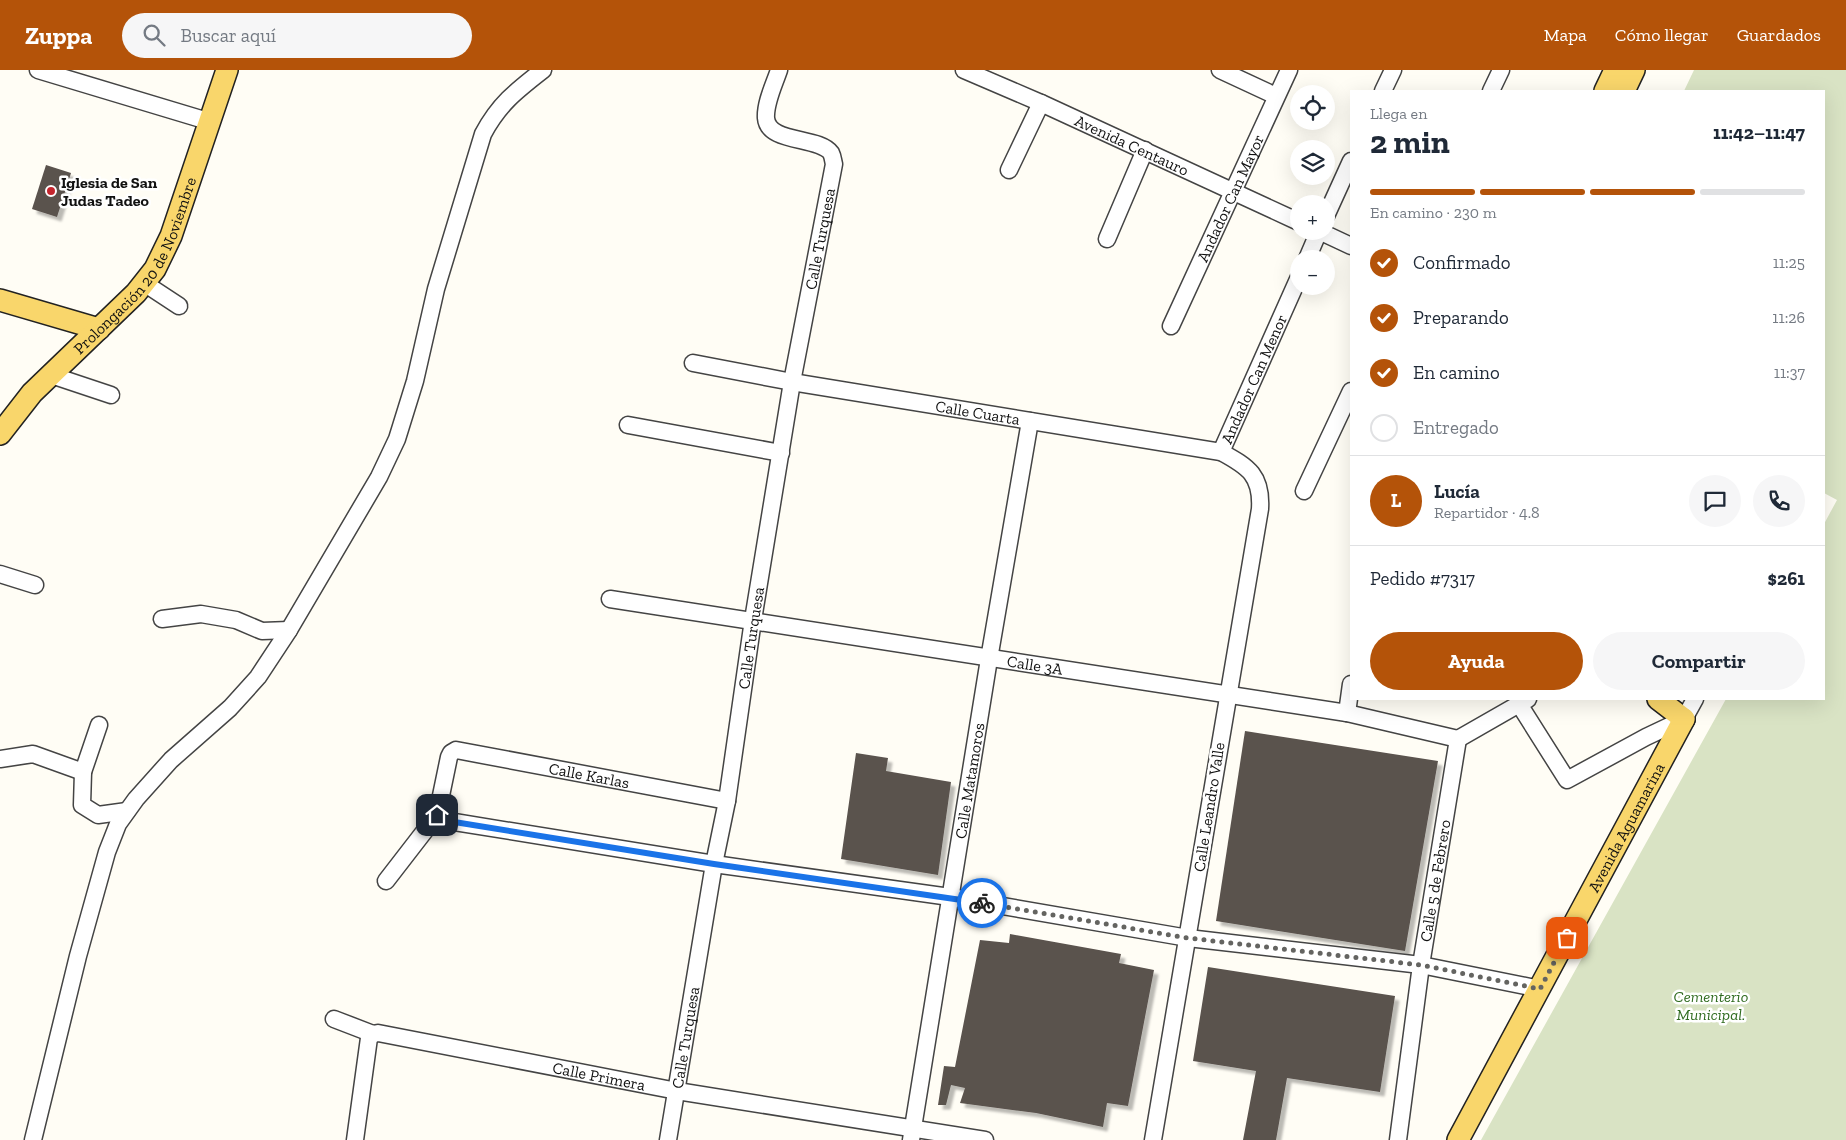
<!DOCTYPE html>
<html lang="es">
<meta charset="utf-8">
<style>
:root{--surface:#fff;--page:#f6f6f7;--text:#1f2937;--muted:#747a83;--line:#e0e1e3;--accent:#b45309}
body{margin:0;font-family:"Zilla Slab",serif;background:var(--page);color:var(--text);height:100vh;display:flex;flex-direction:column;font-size:19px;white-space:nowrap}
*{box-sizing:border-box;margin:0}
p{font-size:16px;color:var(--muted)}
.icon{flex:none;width:28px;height:28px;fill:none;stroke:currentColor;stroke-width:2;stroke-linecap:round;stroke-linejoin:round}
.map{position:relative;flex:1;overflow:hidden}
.side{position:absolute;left:1350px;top:20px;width:475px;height:610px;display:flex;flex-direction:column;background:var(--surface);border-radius:0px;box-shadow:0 5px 20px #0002}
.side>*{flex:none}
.controls{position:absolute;left:1290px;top:15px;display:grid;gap:10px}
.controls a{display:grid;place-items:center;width:45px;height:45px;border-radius:50%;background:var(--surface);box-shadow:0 5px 20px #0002;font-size:25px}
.pin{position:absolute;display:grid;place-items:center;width:42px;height:42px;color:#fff;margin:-21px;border-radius:10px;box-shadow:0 2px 8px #0006}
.courier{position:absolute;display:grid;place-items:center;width:50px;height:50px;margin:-25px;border:4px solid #1a73e8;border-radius:50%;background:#fff;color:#222;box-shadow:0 1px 6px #0007}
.summary em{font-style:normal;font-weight:800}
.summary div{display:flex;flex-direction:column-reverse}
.summary{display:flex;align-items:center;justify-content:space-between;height:85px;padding:0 20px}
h1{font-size:32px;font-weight:800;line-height:38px}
.bar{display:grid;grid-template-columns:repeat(4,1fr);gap:8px 5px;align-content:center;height:60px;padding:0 20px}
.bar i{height:6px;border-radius:4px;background:var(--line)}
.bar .selected{background:var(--accent)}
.bar p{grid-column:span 4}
.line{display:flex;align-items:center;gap:12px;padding:0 20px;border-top:1px solid var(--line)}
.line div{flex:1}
.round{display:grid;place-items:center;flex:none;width:52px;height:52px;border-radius:26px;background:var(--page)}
ol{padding:0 20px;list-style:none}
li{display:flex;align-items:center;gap:15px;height:55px}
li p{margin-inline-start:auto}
li .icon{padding:5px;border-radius:50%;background:var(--accent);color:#fff;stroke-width:4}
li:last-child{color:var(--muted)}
li i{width:28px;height:28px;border:2px solid var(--line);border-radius:50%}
.primary-button{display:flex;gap:10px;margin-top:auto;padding:10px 20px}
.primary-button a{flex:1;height:58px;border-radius:30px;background:var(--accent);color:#fff;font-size:20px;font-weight:800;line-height:58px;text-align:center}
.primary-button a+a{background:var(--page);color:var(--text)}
header{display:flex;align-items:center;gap:30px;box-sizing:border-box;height:70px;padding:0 25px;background:var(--accent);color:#fff}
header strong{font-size:24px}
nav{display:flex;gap:28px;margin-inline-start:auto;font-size:18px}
.search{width:350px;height:45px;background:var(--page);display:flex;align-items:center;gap:12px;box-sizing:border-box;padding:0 18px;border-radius:28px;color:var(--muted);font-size:19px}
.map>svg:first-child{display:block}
.cemetery{fill:#d9e3c4}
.building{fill:#5a524d;filter:url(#shadow)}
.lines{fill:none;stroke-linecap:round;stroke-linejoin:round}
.minor-casing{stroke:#444;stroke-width:19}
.major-casing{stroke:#222;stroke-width:24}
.minor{stroke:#fff;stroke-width:16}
.major{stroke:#f9d66b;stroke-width:21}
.done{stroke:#646461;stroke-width:5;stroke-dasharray:0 9}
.route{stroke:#1a73e8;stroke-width:6}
.poi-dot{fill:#c4262e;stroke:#fff;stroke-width:2}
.labels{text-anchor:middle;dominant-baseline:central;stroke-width:5;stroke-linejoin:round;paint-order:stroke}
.street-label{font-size:16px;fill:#111;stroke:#fff}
.poi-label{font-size:16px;font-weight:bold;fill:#111;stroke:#fff;text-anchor:start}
.park-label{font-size:16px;font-style:italic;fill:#2f6b1f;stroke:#fff}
</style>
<header>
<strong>Zuppa</strong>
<div class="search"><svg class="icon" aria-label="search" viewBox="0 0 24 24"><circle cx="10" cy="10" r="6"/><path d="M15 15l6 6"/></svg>Buscar aquí</div>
<nav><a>Mapa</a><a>Cómo llegar</a><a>Guardados</a></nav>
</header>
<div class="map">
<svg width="1846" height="1070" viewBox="0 0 1846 1070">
<defs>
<filter id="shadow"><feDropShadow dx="4.5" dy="4.5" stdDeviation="1" flood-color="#0004"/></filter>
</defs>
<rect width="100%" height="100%" fill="#fffdf5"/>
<polygon class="cemetery" points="1694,0 1846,0 1846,1070 1481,1070 1726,629 1824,629 1824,454 1837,430 1824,423 1824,21 1684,21"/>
<g class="building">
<polygon points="46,95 71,103 57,147 32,139"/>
<polygon points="1245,661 1438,691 1405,881 1216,851"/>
<polygon points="856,683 888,688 886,701 951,712 938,805 841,789"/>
<polygon points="1010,864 1121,884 1119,893 1154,900 1128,1036 1107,1033 1103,1057 1036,1043 960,1033 965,1018 951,1015 946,1035 938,1035 944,996 955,997 980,870 1009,873"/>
<polygon points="1208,897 1395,926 1380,1022 1287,1008 1276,1070 1243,1070 1256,1001 1193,991"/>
</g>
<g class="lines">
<g class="minor-casing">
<g id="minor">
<polyline points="38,0 211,52"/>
<path id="s1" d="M964,0L1041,33L1299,152"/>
<polyline points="1220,0 1276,26"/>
<polyline points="1383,21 1393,0"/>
<polyline points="1491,21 1501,0"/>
<polyline points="1009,100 1041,33"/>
<polyline points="1326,146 1351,91"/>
<polyline points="1319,161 1351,176"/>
<polyline points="1107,169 1145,80"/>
<polyline points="1307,189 1319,161"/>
<polyline points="144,213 179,236"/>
<path id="s2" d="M1171,256L1289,0"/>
<path id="s3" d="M693,293L792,312L1221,382C1249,397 1262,406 1260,439L1153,1070"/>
<polyline points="51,305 111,325"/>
<polyline points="628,355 781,383"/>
<path id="s4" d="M1221,382L1299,207"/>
<polyline points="1304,421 1351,321"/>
<polyline points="0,504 35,515"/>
<path id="s5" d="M610,529L1347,643L1458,669"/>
<polyline points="162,549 201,544 236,550 262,561 289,560"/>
<polyline points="1519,634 1567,710 1646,667 1684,649 1695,629"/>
<polyline points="1347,643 1351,614"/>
<polyline points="99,655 83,702 82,735 98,745 127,741"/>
<polyline points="1458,669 1528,629"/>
<polyline points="0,689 33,684 83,702"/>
<polyline points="437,745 442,750 714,794 950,827 1188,868 1421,895 1540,919"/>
<path id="s6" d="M437,745L449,687L451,683L456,680L727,731"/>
<polyline points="386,811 437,745"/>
<path id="s7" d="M334,949L373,964L378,963L677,1021L985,1070"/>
<path d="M33,1070L78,886L107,782L118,754L136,729L171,690L230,638L258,607L289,560L379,407L397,369L415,311L436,219L483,64C499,34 516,21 543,0"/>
<polyline points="355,1070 369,968 373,964"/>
<path id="s8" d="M668,1070L714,794L727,731L753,550L792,312L834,94C833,91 833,87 831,83C819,66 768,74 766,48C765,33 774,15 779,0"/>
<path id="s9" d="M911,1070L989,589L1030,351"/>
<path id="s10" d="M1398,1070L1421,895L1458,669"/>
</g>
</g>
<g class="major-casing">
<g id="major">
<polyline points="1605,21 1615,0"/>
<polyline points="1624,21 1634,0"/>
<polyline points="0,230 99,259"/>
<path id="s11" d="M0,364L32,323L136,223L155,199L171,166L227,0"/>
<polyline points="1658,629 1684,649"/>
<path id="s12" d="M1458,1070L1684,649"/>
</g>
</g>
<use href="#minor" class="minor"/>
<use href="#major" class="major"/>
</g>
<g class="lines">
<polyline class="done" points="982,833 1188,868 1421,895 1540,919 1567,868"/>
<polyline class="route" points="437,745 442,750 714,794 982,833"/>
</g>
<circle class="poi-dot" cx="51" cy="121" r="5"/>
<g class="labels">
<g class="street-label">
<text stroke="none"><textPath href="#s1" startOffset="184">Avenida Centauro</textPath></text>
<text stroke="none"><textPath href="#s2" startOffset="141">Andador Can Mayor</textPath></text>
<text stroke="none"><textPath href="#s8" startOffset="914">Calle Turquesa</textPath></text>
<text stroke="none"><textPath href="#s11" startOffset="219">Prolongación 20 de Noviembre</textPath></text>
<text stroke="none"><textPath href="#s4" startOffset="80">Andador Can Menor</textPath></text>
<text stroke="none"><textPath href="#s3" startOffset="289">Calle Cuarta</textPath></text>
<text stroke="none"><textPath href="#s8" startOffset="509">Calle Turquesa</textPath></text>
<text stroke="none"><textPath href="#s5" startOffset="430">Calle 3A</textPath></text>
<text stroke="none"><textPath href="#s6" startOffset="205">Calle Karlas</textPath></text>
<text stroke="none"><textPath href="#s9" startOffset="364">Calle Matamoros</textPath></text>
<text transform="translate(1209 737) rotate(-81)">Calle Leandro Valle</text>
<text stroke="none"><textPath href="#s12" startOffset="355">Avenida Aguamarina</textPath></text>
<text stroke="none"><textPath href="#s10" startOffset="262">Calle 5 de Febrero</textPath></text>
<text stroke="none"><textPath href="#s8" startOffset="104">Calle Turquesa</textPath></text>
<text stroke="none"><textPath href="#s7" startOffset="272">Calle Primera</textPath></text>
</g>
<g class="poi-label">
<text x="61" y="112">Iglesia de San<tspan x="61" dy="18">Judas Tadeo</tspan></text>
</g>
<g class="park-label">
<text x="1711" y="926">Cementerio<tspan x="1711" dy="18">Municipal.</tspan></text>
</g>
</g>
</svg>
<div class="controls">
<a><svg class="icon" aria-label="locate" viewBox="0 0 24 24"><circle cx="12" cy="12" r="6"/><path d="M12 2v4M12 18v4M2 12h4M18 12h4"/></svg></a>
<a><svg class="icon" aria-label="layers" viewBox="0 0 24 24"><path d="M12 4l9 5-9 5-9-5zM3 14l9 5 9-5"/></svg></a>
<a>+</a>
<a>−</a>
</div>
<div class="pin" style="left:1567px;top:868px;background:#ea580c"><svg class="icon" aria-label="bag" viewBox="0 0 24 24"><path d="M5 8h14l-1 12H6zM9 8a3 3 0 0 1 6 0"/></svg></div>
<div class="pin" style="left:437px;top:745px;background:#1f2937"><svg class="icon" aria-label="home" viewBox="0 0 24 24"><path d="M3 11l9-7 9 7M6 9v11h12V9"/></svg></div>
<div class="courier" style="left:982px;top:833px"><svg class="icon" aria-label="bike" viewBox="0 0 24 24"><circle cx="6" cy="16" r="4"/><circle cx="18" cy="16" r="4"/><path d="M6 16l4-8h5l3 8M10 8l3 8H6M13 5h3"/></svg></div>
<section class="side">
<div class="summary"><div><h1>2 min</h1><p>Llega en</p></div><em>11:42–11:47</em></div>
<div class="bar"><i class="selected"></i><i class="selected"></i><i class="selected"></i><i></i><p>En camino · 230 m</p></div>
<ol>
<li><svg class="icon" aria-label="check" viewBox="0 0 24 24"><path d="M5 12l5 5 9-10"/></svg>Confirmado<p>11:25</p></li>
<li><svg class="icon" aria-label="check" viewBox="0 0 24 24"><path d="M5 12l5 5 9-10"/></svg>Preparando<p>11:26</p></li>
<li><svg class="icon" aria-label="check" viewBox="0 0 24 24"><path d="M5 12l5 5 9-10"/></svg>En camino<p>11:37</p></li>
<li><i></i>Entregado</li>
</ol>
<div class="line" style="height:90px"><b class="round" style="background:var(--accent);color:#fff">L</b><div><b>Lucía</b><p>Repartidor · 4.8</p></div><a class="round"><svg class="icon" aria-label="chat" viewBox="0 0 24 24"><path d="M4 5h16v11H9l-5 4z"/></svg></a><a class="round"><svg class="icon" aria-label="phone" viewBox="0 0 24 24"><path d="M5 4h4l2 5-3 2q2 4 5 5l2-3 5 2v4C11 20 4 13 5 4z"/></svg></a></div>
<div class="line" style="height:65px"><div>Pedido #7317</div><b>$261</b></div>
<div class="primary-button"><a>Ayuda</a><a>Compartir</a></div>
</section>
</div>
